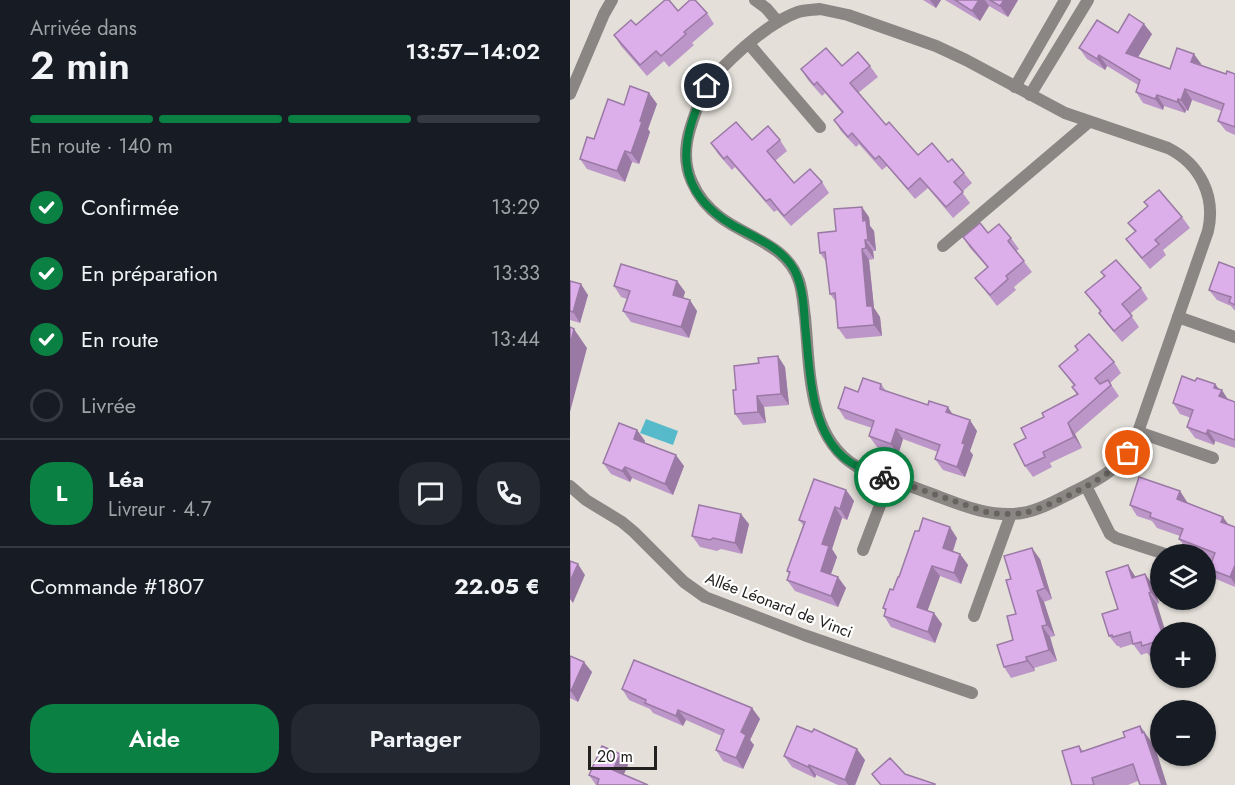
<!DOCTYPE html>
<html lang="fr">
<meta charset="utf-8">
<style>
:root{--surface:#171b24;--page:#242831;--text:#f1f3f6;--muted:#9ea1a6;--line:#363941;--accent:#0b8043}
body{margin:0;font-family:Jost,sans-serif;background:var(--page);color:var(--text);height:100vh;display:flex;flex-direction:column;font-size:22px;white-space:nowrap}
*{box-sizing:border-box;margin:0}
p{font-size:20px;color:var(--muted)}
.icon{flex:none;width:33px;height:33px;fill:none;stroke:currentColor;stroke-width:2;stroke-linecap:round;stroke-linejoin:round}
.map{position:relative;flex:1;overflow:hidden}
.drawer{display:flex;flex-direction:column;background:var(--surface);width:570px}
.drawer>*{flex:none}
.tools{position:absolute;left:580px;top:544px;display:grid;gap:12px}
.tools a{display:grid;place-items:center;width:66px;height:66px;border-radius:50%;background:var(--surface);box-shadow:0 2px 4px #0004;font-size:30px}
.scale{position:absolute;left:18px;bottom:15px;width:69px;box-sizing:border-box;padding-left:6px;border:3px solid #23211f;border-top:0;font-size:16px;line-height:21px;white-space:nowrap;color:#23211f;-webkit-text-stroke:4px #fff;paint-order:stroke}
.pin{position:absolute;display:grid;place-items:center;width:51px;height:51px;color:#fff;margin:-26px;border:3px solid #fff;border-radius:50%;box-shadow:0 2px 6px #0007}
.courier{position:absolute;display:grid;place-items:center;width:60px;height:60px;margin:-30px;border:4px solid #0b8043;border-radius:50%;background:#fff;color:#222;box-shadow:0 2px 8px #0007}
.headline em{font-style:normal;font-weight:600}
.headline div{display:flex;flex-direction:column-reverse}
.headline{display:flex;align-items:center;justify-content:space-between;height:102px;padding:0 30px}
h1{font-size:39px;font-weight:600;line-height:45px}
.bar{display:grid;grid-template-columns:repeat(4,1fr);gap:9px 6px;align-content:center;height:72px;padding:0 30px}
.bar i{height:8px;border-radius:4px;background:var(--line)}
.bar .active{background:var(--accent)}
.bar p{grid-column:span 4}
.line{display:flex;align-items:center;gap:15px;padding:0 30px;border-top:2px solid var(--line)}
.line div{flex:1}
.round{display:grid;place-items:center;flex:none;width:63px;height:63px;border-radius:24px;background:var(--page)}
ol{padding:0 30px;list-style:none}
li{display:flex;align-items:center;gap:18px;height:66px}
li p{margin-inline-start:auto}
li .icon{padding:6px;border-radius:50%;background:var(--accent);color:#fff;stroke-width:4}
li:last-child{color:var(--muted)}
li i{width:33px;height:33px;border:3px solid var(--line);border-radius:50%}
.action{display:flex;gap:12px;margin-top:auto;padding:12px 30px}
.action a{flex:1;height:69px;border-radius:24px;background:var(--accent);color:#fff;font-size:24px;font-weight:600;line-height:69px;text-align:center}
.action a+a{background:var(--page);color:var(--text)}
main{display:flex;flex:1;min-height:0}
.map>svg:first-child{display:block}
.water{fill:#56baca}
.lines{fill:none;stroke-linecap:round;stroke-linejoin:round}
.street{stroke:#8a8684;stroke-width:12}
.wall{fill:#bd96c9}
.shaded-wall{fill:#9a7aa4}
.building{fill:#dcaeea;stroke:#9a7aa4;stroke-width:1.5}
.done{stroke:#676460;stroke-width:6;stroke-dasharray:0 10.8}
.route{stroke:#0b8043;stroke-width:8}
.labels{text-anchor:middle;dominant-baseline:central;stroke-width:4.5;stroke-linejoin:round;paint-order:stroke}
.street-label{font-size:16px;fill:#23211f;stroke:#fff}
</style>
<main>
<section class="drawer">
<div class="headline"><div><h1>2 min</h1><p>Arrivée dans</p></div><em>13:57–14:02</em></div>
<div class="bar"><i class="active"></i><i class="active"></i><i class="active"></i><i></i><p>En route · 140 m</p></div>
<ol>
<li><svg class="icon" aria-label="check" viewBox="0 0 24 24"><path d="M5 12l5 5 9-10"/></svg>Confirmée<p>13:29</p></li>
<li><svg class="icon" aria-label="check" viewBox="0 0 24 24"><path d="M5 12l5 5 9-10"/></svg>En préparation<p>13:33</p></li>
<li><svg class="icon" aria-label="check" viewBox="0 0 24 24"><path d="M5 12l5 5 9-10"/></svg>En route<p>13:44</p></li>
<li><i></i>Livrée</li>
</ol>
<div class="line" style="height:108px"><b class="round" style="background:var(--accent);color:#fff">L</b><div><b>Léa</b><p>Livreur · 4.7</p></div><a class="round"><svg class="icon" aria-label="chat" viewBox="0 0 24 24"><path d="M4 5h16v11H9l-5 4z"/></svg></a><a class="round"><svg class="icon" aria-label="phone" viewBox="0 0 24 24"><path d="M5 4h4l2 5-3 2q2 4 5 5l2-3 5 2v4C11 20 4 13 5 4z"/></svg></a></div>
<div class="line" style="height:78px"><div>Commande #1807</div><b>22.05 €</b></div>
<div class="action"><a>Aide</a><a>Partager</a></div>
</section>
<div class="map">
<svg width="665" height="785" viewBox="0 0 665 785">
<rect width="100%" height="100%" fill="#e4e0d9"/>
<polygon class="water" points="76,419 108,431 103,445 70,433"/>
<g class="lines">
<g class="street">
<polyline points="185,0 196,8 208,22"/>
<path d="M250,9L278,15L366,46L396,60L495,113L598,148C630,164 646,196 638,231L568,432C551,468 538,475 503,492C487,500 470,510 452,513C419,518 389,504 359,493C335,484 310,475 286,466C237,437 240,367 235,317C233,305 233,293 229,281C217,245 178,238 150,217C138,208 128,196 122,182C114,165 115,146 120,129C127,107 134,85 151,69C170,50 202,21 228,12C234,10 243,10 250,9Z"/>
<polyline points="179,44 250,127"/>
<polyline points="445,87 495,0"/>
<polyline points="0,94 34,14 42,0"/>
<polyline points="460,95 518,0"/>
<polyline points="373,246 519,122"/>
<polyline points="608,317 665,337"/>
<polyline points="568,432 643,458"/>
<polyline points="0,486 16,500 52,522 64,532 114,582 135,597 234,635 402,693"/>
<polyline points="516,486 540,534 546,538 598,555"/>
<polyline points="293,550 320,479"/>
<polyline points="404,616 441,514"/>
</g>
</g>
<g class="wall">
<polygon points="353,0 371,0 366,8"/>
<polygon points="375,0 448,0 438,17 419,6 410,21"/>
<polygon points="108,11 137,13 144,24 122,43 124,45 99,67 94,61 77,76 51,46 44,35 66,25"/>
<polygon points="548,33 582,34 568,57 600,69 631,65 656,74 665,74 665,135 656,131 648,121 652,111 622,100 618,111 616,110 615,113 594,106 593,110 573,103 566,92 568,85 537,66 535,70 517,59 509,48"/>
<polygon points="272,66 300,66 308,77 288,93 316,125 348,155 378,162 394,173 402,183 392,192 400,203 383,218 358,188 345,199 317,166 312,170 289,144 286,147 271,131 264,120 272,113 255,93 252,96 238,80 231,69"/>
<polygon points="79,93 87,104 78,129 80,132 69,164 62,162 55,182 17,169 10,159 24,139 54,105"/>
<polygon points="182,140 210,140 217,151 205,161 224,183 252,182 259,193 221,226 207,210 204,212 165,167 162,170 148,154 141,143"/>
<polygon points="299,217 300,226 304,231 306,251 303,251 304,259 299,260 304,308 310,317 312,336 276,339 268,328 266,302 260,294 257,263 250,253 266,231"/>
<polygon points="612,217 620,228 593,250 596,255 580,269 564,250 556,239 565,232 558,223"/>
<polygon points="418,233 441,238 449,249 446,251 462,272 444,287 446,290 427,306 413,288 405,278 417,267 400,248 393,237"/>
<polygon points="665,268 665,311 661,306 647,300 639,290"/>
<polygon points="531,272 571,288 578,299 560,314 569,327 552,342 536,323 529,313 530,311 515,292 534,276"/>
<polygon points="0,281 18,295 10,323 0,320"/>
<polygon points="107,281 115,292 113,298 127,311 119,338 61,322 53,311 57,299 51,297 44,286"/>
<polygon points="505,346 544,362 551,373 540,383 549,396 505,434 512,448 480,463 482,467 463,477 455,466 456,438 474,417 507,395 502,387 504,386 489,366 508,350"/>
<polygon points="215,367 219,405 194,407 196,423 173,425 165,414 166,390"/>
<polygon points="625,381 645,384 658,400 665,402 665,448 645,441 644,445 625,438 617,427 621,418 610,414 603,403"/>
<polygon points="311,384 316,391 382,414 407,431 400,451 403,455 395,477 373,470 365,459 368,452 333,439 328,455 307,447 299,436 302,428 275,419 268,408 288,392"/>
<polygon points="67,430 75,441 74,443 114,466 103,495 62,478 60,482 41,474 33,463"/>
<polygon points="276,490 284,501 277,520 272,518 262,549 267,557 261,574 276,588 268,607 225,591 217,580 219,575 217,571 233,525 229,520"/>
<polygon points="610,491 617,502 617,503 665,527 665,587 646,579 639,569 642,560 636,557 636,555 630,555 617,550 609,539 610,536 587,528 582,521 567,516 560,505"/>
<polygon points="179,524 172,554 151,549 147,551 130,547 122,536"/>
<polygon points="387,538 383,552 390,554 398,565 391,584 370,576 357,611 372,624 365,643 321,627 314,616 315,611 313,608 323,590"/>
<polygon points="470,559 482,599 474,602 485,636 480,637 487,661 464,668 465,671 441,678 434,667 443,640 446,614 441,579"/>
<polygon points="575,574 583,585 589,603 587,604 591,633 591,653 580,656 577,653 571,655 563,644 550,648 549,646 547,646 539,636 548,609 565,577"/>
<polygon points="0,656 22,672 8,702 0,698"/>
<polygon points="52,689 182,708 190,719 180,740 184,745 173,769 153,761 146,750 152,736 116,720 113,726 83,713 80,709 59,700"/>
<polygon points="570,726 585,747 568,781 558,785 502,785 509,746 513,751 555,737"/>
<polygon points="242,732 295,760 285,785 268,785 246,775 245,778 222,767 214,756"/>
<polygon points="50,754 58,765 53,775 78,785 26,785 19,775"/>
</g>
<g class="shaded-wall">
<polygon points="360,0 371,0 366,8"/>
<polygon points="409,0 415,0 419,6 410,21 402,11"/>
<polygon points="434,0 448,0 438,17 430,6"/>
<polygon points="574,24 582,34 564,64 556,53"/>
<polygon points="624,54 632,65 621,62"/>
<polygon points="529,55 537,66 535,70 527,59"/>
<polygon points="615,89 622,100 618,111 611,100"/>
<polygon points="79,93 87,104 78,129 80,132 69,164 61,153 70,121"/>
<polygon points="587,95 594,106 593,110 585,99"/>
<polygon points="608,99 616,110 615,113 607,102"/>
<polygon points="55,151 62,162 55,182 47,171"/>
<polygon points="292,207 299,217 300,226 304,231 306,251 298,240 293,221"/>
<polygon points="295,240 303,251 304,259 296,248"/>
<polygon points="292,249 299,260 304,308 310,317 312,336 304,325 297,306"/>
<polygon points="107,281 115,292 111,306 103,295"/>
<polygon points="11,284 18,295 10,323 3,312"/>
<polygon points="120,300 127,311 119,338 111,327"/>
<polygon points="4,329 17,348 0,412 0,345"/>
<polygon points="208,356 215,367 219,405 211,394"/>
<polygon points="645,384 651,392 652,390 659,401 657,407 644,388"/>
<polygon points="187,396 194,407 196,423 188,412"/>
<polygon points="378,407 385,418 376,412"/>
<polygon points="400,420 407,431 400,451 403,455 395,477 387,467 392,443"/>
<polygon points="498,423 505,434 512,448 504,437"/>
<polygon points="326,429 333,439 328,455 321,444"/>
<polygon points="67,430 75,441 71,450 64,439"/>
<polygon points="638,430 645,441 644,445 636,434"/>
<polygon points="106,455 114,466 103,495 95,484"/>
<polygon points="55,467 62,478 60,482 52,471"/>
<polygon points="276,490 284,501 277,520 270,509"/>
<polygon points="610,491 617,502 614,510 607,499"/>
<polygon points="265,507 272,518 262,549 267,557 258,582 251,571 252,544"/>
<polygon points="171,514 179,524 172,554 165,543"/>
<polygon points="653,517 661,528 651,522"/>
<polygon points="380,527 387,538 380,559 373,548"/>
<polygon points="462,548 470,559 482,599 475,588"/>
<polygon points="390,554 398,565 391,584 384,573"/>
<polygon points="8,564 15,575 3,603 0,599 0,581"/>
<polygon points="558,565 565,576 569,589 562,578"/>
<polygon points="665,565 665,584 660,577"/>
<polygon points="362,566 370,576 355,618 347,607"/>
<polygon points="575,574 583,585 589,603 581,592"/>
<polygon points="268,577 276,588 268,607 261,596"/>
<polygon points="467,591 474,602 485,636 477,625"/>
<polygon points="579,593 587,604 596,633 592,633"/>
<polygon points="364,613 372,624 365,643 358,632"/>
<polygon points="472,626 480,637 487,661 479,650"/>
<polygon points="456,657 464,668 465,671 457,661"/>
<polygon points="14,662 22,672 8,702 1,691"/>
<polygon points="182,708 190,719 180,740 184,745 173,769 166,758 171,732"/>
<polygon points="108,710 116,720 113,726 106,716"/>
<polygon points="570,726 585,747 597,785 592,785"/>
<polygon points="287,749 295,760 285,785 278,785 275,780"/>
<polygon points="50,754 58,765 51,781 43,770"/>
<polygon points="239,765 246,775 245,778 238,767"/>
</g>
<g class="building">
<polygon points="95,0 99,0 108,11 120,0 125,0 137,13 114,32 116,34 91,56 86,51 70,65 44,35 61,20 66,25"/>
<polygon points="385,0 409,0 402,11"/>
<polygon points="420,0 434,0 430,6"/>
<polygon points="559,14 574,24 556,53 600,69 607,48 624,54 621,62 656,74 657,71 665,74 665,127 648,121 654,104 615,89 611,100 608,99 607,102 587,95 585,99 566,92 570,80 529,55 527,59 509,48 527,20 548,33"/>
<polygon points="256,48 272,66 288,52 300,66 280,83 316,125 319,122 348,155 362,143 378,162 382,159 394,173 384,182 393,192 376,207 350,178 338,189 309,156 305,159 282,133 278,137 264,120 273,112 247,82 244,85 231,69"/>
<polygon points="60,86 79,93 70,121 72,122 61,153 55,151 47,171 10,159 17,137 24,139 38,99 54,105"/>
<polygon points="166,122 182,140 198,126 210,140 197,151 224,183 240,169 252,182 214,216 200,199 196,201 157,156 154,159 141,143"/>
<polygon points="589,190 612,217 585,240 589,244 572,258 556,239 566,231 558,223 578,206 574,202"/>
<polygon points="292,207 293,221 296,220 298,240 295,240 296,248 292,249 297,306 302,306 304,325 268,328 265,293 260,294 255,252 250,253 248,233 266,231 264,209"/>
<polygon points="410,223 418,233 429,224 441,238 438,241 454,261 436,276 438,279 420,295 405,278 418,267 393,237"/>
<polygon points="546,260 571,288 552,304 562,316 544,331 529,313 531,311 515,292 535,276 531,272"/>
<polygon points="649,262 665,268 665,305 659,302 661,297 639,290"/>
<polygon points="51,264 107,281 103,295 120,300 111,327 53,311 60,291 44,286"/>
<polygon points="0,281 11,284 3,312 0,311"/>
<polygon points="0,327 4,329 0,345"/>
<polygon points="519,334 544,362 525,378 530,384 538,380 541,385 498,423 504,437 473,452 475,457 455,466 444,444 456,438 451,428 474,417 472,413 508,394 502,387 505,385 489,366 508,350 505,346"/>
<polygon points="208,356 211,394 187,396 188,412 165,414 163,390 166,390 164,366 189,363 188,358"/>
<polygon points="612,376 625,381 627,378 645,384 644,388 652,390 649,396 665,402 665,440 638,430 636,434 617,427 623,410 603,403"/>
<polygon points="293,378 311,384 310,389 358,405 359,401 378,407 376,412 400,420 392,443 395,444 387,467 365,459 370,445 326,429 321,444 299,436 304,421 268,408 275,387 288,392"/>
<polygon points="49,423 67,430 64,439 106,455 95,484 55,467 52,471 33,463"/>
<polygon points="569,477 610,491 607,499 653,517 651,522 665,527 665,565 660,577 639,569 645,553 609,539 613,529 580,517 581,513 560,505"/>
<polygon points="244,479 276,490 270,509 265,507 252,544 259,546 251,571 268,577 261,596 217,580 220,572 217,571 235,522 229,520"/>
<polygon points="129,505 171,514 165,543 143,538 140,540 122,536"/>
<polygon points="353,518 380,527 373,548 390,554 384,573 362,566 347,607 364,613 358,632 314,616 316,609 313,608 320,589 323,590 328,577 329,577 345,531 349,531"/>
<polygon points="462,548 475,588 467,591 477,625 472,626 479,650 456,657 457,661 434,667 427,645 443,640 437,616 446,614 436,580 441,579 434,556"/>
<polygon points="0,561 8,564 0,581"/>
<polygon points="558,565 562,578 575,574 581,592 579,593 592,633 591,633 591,640 572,646 571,642 563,644 560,632 543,637 542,635 539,636 532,614 548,609 536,572"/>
<polygon points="0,656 14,662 1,691 0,691"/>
<polygon points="64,660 182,708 171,732 176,735 166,758 146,750 154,730 108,710 106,716 75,703 76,700 52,689"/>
<polygon points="227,726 242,732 244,729 287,749 275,780 239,765 238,767 214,756"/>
<polygon points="570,726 572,733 574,732 592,785 570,785 563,764 522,778 524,785 502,785 492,751 509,746 511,752 555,737 553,732"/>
<polygon points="32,746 50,754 43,770 78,785 27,785 29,779 19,775"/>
<polygon points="320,758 335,774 365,784 365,785 311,785 302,774"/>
</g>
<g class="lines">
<path class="done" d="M314,477L416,512C428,514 441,515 453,513C475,509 524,484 542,470C548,465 553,459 558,453"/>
<path class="route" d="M137,86C108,142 103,191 164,226C186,238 213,248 225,271C233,288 234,307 235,325C240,368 239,431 277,460C287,468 302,472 314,477"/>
</g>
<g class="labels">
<g class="street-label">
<text transform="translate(209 605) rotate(21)">Allée Léonard de Vinci</text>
</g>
</g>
</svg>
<div class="tools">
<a><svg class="icon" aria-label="layers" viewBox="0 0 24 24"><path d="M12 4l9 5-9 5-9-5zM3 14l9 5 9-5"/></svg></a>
<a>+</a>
<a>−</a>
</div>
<div class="scale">20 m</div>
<div class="pin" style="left:558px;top:453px;background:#ea580c"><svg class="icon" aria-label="bag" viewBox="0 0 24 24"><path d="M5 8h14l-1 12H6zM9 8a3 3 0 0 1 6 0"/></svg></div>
<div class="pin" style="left:137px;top:86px;background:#1f2937"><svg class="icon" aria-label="home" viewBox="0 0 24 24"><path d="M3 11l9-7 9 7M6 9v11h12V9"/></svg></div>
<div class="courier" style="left:314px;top:477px"><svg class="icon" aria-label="bike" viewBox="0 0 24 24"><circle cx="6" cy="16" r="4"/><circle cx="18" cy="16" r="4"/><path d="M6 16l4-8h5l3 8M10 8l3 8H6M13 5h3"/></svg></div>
</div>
</main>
